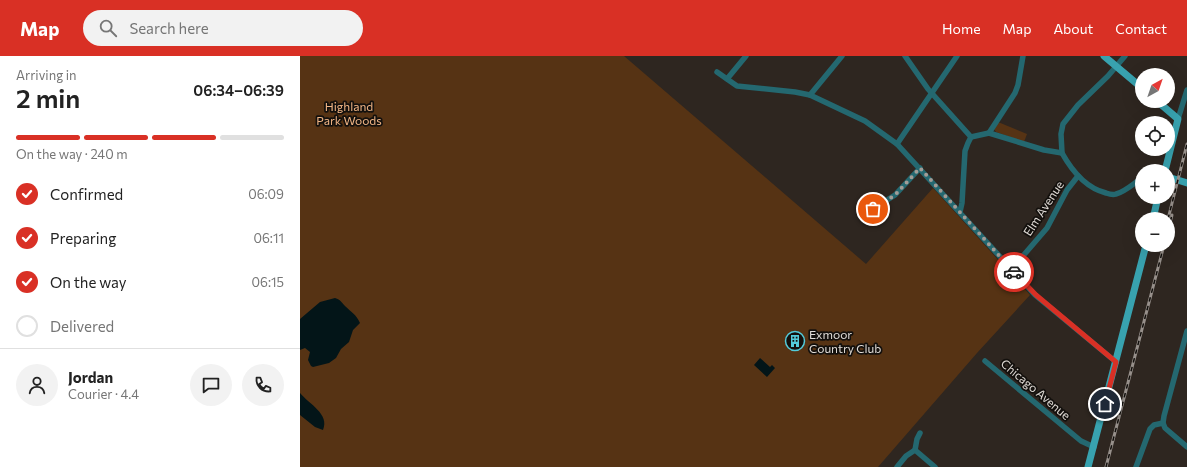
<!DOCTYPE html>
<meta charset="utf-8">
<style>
:root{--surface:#fff;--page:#f2f2f2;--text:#222;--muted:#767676;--line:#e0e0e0;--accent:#d93025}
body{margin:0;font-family:Commissioner,sans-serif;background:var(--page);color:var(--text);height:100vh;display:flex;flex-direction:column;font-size:15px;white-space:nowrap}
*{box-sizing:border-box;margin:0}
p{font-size:13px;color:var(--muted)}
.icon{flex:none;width:22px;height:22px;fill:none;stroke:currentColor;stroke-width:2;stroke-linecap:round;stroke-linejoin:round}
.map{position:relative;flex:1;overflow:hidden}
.sheet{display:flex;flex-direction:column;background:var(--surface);width:300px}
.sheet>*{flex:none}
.needle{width:26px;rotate:40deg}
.controls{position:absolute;left:835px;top:12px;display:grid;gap:8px}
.controls a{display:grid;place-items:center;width:40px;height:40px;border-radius:50%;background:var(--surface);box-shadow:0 4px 16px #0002;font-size:20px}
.pin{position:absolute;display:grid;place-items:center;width:34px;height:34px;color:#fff;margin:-17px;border:2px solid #fff;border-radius:50%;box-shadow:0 1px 4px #0007}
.courier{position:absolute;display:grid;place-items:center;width:40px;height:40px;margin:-20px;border:3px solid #d93025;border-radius:50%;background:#fff;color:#222;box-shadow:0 1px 5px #0007}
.summary em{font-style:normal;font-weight:600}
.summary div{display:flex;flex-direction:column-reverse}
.summary{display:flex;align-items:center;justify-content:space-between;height:68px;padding:0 16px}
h1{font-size:26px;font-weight:600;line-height:30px}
.bar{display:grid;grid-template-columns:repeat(4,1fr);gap:6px 4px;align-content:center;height:48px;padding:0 16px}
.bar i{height:5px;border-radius:3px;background:var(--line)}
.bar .current{background:var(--accent)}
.bar p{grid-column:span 4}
.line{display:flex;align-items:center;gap:10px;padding:0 16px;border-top:1px solid var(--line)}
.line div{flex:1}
.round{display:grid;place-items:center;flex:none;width:42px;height:42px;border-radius:21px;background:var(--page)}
ol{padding:0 16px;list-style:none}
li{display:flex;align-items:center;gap:12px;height:44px}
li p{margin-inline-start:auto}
li .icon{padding:4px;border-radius:50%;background:var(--accent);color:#fff;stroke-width:4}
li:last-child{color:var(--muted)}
li i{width:22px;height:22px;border:2px solid var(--line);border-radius:50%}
header{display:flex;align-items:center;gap:24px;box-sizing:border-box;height:56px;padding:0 20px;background:var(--accent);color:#fff}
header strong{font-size:19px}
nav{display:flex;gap:22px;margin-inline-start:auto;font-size:14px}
.search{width:280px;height:36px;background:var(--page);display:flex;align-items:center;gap:10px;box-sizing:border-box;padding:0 14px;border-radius:22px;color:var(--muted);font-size:15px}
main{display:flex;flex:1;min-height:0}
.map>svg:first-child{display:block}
.green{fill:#563314}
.water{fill:#031518}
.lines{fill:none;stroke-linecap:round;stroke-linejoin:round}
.minor{stroke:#246870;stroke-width:5.5}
.major{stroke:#38a2af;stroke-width:7}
.rail-casing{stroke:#97908b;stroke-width:3}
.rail{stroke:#13100d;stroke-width:1.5;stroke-dasharray:4.5;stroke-linecap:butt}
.done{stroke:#a29c96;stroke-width:4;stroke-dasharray:0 7.2}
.route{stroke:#d93025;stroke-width:5}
.labels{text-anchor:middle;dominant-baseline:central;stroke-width:3.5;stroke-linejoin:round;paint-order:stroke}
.park-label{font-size:12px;fill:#f1b585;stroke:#13100d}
.street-label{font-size:12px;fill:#e0dbd6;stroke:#13100d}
.poi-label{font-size:12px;fill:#e0dbd6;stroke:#13100d;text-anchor:start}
</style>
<header>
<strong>Map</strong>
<div class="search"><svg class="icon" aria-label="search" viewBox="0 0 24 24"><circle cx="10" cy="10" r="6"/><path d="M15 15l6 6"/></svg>Search here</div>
<nav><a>Home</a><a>Map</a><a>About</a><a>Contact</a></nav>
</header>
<main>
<section class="sheet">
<div class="summary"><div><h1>2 min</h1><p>Arriving in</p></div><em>06:34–06:39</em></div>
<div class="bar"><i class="current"></i><i class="current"></i><i class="current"></i><i></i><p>On the way · 240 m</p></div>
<ol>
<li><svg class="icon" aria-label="check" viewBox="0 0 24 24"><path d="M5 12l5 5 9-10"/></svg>Confirmed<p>06:09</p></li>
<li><svg class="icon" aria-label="check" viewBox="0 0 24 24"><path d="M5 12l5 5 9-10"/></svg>Preparing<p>06:11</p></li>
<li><svg class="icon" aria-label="check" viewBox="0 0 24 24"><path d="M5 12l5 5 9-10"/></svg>On the way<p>06:15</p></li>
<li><i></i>Delivered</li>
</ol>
<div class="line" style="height:72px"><a class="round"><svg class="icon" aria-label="person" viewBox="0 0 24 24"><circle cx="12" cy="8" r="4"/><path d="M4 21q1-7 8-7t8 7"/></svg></a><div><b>Jordan</b><p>Courier · 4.4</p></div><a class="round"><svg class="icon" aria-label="chat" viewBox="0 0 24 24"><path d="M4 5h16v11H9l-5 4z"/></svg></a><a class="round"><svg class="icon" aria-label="phone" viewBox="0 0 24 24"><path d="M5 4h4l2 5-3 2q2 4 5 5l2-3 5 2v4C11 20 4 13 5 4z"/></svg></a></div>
</section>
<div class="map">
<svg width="887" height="411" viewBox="0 0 887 411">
<rect width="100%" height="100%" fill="#2e2620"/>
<g class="green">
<polygon points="0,0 324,0 566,208 633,132 730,239 677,297 578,411 0,411"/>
<polygon points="698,66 727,78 724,86 696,76 694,73"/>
</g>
<g class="water">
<path d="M35,242C41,244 41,246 45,250C51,256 56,258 60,267L53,274L49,286L41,293L36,302L29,307L13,311L11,310L8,304L10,296L5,292L0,294V263L20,246Z"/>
<polygon points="460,302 470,311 472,309 475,312 467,321 454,309"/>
<path d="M0,337C9,348 30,358 23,374L15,371L0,359Z"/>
</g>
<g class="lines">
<g class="minor">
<polyline points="605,0 628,33 671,81"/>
<path d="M723,0L718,29L715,37L689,77L744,94L762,97C772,115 786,132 806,137C809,138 813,139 816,138C825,136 834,127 842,122"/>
<polyline points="417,16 437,30 495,36 510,39 565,65 597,88 735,239 816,306"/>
<polyline points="427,23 446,0"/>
<polyline points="510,39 542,0"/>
<polyline points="878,63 887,34"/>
<polyline points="597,88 657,0"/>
<polyline points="762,97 761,78 763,68 778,49 808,20 825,0"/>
<polyline points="573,153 595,139 620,112"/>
<polyline points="660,156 662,147 665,95 668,87 671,81 689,77"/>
<polyline points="714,216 722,201 747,172 767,134 778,120"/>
<polyline points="887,275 864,360 863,367 865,372 887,391"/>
<polyline points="685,305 781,385 794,391"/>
<polyline points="615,394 635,411"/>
<polyline points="597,411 606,400 615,394 617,383 620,377"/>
<polyline points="836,411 850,373 854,369 863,367"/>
</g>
<g class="major">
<polyline points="804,0 842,32"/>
<polyline points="857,45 878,63 865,115"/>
<polyline points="868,121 887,127"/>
<polyline points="853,163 858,141"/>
<polyline points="788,411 846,189"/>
</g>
<g class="rail-casing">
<g id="rail">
<polyline points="868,163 887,88"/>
<polyline points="868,174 872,159"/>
<polyline points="806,411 864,189"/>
</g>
</g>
<use href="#rail" class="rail"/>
</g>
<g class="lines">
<polyline class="done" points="573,153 595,139 620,112 714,216"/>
<polyline class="route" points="714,216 736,239 816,306 805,348"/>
</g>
<defs>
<g id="building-ring" transform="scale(1)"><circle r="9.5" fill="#13100d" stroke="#53cbda" stroke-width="1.5"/><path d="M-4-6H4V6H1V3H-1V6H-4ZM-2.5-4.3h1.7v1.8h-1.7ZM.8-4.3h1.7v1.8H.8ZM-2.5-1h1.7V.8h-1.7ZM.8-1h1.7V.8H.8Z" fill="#53cbda"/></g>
</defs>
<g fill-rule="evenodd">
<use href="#building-ring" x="495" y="285"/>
</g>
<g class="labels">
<g class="park-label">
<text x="49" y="50">Highland<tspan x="49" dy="14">Park Woods</tspan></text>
</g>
<g class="street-label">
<text transform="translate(743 152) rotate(-57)">Elm Avenue</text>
<text transform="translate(736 333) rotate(40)">Chicago Avenue</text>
</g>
<g class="poi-label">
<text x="509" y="278">Exmoor<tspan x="509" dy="14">Country Club</tspan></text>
</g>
</g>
</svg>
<div class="controls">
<a><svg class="needle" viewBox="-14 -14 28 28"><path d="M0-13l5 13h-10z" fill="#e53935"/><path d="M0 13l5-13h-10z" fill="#767676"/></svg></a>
<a><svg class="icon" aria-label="locate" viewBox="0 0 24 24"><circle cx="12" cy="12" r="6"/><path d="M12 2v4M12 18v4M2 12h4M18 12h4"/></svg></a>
<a>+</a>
<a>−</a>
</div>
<div class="pin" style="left:573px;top:153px;background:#ea580c"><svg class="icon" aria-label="bag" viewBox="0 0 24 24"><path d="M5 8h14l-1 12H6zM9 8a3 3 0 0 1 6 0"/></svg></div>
<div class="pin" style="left:805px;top:348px;background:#1f2937"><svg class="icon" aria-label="home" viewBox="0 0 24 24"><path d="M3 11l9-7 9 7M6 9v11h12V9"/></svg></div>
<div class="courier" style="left:714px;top:216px"><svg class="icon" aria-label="car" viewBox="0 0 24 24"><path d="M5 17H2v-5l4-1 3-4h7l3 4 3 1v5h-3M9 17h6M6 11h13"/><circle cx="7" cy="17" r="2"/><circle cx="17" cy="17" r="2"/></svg></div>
</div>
</main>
